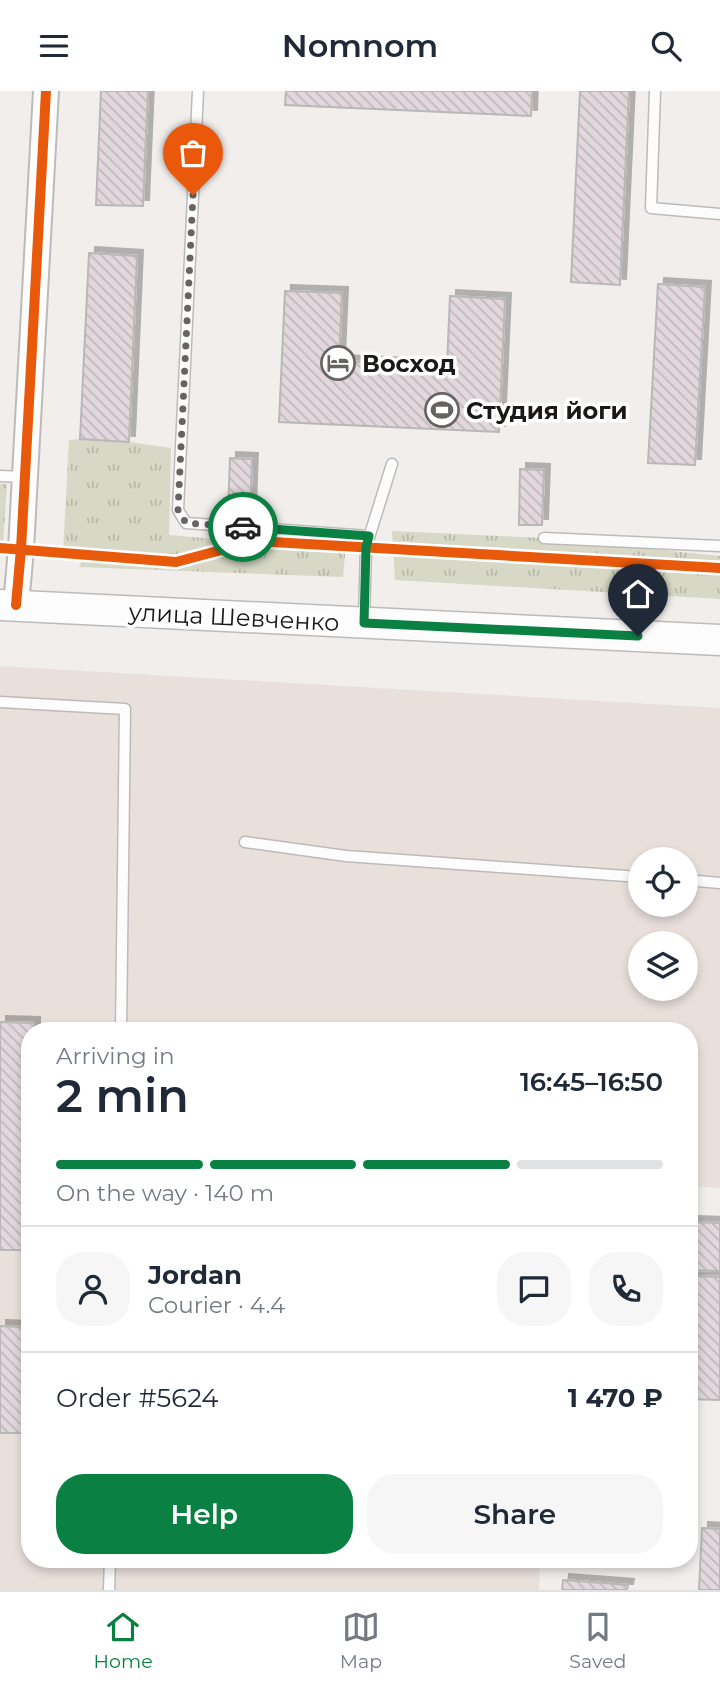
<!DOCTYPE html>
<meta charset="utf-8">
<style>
:root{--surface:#fff;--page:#f6f6f7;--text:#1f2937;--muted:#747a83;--line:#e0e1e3;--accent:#0b8043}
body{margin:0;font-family:Montserrat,sans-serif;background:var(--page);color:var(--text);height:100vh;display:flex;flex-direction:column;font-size:26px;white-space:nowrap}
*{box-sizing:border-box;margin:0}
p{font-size:23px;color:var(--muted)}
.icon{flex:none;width:38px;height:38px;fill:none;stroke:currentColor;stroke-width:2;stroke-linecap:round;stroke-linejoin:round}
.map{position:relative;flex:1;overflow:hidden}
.panel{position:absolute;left:21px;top:931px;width:677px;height:546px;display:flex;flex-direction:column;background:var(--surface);border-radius:28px;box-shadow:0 4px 10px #0003}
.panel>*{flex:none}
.tools{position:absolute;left:628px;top:756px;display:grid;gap:14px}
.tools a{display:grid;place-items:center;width:70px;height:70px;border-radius:50%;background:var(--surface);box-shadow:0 4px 10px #0003;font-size:35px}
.pin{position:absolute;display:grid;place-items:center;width:60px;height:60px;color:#fff;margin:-72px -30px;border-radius:50% 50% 50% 0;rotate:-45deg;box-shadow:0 0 7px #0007}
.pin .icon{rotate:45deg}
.courier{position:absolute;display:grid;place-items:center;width:70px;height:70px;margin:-35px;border:5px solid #0b8043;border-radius:50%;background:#fff;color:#222;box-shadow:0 2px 9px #0007}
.head em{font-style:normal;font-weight:600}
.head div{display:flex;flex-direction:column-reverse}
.head{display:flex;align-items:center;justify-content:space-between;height:119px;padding:0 35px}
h1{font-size:46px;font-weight:600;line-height:52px}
.bar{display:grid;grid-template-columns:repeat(4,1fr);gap:10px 7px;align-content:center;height:84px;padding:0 35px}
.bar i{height:9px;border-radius:5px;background:var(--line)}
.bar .active{background:var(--accent)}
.bar p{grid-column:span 4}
.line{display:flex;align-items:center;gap:18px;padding:0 35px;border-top:2px solid var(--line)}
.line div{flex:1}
.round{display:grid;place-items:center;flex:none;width:74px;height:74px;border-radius:28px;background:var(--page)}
.primary-button{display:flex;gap:14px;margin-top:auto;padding:14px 35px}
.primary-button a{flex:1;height:80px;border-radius:28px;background:var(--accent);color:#fff;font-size:28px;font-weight:600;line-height:80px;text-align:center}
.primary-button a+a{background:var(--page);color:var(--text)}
header{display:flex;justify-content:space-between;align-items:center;height:91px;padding:0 35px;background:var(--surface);font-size:32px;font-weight:600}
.tab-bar{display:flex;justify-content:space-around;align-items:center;height:98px;border-top:2px solid var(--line);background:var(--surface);font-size:19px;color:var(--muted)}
.tab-bar a{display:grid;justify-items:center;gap:4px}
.tab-bar .active{color:var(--accent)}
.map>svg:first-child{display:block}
.built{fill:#e9e0dc;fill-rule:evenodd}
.grass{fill:url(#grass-tufts)}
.building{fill:url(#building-back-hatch);stroke:#b9b8b7;stroke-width:2;filter:url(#shadow)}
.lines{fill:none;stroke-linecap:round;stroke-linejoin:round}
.service-casing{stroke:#bdbbb9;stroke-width:13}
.tertiary-casing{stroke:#bdbbb9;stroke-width:28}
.primary-casing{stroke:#bdbbb9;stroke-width:33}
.service{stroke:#fdfcfc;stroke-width:10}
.tertiary{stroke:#fdfcfc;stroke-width:24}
.primary{stroke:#fdfcfc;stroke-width:30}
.cycleway-casing{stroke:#fff;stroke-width:15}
.cycleway{stroke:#e8590c;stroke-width:10}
.done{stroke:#666462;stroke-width:7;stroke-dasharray:0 12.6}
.route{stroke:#0b8043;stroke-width:9}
.labels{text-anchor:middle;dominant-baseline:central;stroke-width:7;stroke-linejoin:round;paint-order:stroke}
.poi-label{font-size:24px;font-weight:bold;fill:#1b1918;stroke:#fff;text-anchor:start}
.street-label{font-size:24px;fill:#1b1918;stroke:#fff}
</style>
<header><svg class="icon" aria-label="menu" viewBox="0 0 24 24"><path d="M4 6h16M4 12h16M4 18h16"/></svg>Nomnom<svg class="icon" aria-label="search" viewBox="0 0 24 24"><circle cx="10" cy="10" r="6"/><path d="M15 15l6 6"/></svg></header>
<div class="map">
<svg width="720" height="1499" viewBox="0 0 720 1499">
<defs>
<pattern id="grass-tufts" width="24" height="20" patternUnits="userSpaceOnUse" patternTransform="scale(1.75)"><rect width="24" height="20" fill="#d8d8c6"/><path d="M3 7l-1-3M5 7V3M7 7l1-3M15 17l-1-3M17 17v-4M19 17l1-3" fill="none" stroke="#b9b9a9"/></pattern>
<pattern id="building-back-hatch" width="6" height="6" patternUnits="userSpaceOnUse" patternTransform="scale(1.75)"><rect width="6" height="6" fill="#e1d7dc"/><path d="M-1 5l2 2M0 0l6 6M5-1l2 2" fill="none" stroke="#c0b8bc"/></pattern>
<filter id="shadow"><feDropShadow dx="6" dy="-6" stdDeviation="0" flood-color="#0004"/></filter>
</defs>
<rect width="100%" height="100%" fill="#f1eeec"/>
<path class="built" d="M0,575L720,617V1097L690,1095V940H30V1468H540L539,1499H0ZM640,768H686V814H640ZM640,852H686V898H640Z"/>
<g class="grass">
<polygon points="80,348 129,351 171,357 169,444 249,451 346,454 343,486 79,476 84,464 63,462 69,349"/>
<polygon points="0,393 7,393 3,455 0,457"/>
<polygon points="392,440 544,447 720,465 720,508 395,489"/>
</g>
<g class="building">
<polygon points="101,0 148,0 143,115 96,114"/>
<polygon points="286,0 532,0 531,25 285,14"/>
<polygon points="580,0 629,0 620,194 571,191"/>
<polygon points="89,162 137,165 129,351 80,348"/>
<polygon points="658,193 705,196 695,374 648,372"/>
<polygon points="285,200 342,202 339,270 447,275 450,205 505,208 499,341 279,331"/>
<polygon points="230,367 252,368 250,420 228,419"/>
<polygon points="520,378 544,379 542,434 519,434"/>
<polygon points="0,931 34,932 34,940 30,940 27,1159 0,1159"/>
<polygon points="690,1131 720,1132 720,1180 690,1179"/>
<polygon points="690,1185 720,1186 720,1309 690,1308"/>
<polygon points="0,1235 23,1236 22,1342 0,1342"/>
<polygon points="702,1437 720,1438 720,1499 699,1499"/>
<polygon points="563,1489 628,1494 627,1499 562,1499"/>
</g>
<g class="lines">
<g class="service-casing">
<g id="service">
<polyline points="198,0 178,419 186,432 369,445"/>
<polyline points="655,0 651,117 720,123"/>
<polyline points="0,385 23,386"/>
<polyline points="544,447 720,455"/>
<polyline points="364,528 366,456 392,373"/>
<polyline points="0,611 125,618 121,940"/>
<polyline points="245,751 346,765 640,786"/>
<polyline points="686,789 720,792"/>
<polyline points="109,1499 110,1468"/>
</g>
</g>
<g class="tertiary-casing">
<polyline id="tertiary" points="16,514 21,458 46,0"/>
</g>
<g class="primary-casing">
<polyline id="primary" points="0,514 720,549"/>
</g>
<use href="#service" class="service"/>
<use href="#tertiary" class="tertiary"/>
<use href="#primary" class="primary"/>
<g class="cycleway-casing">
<g id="cycleway">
<polyline points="0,457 176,471 255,450 720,477"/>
<polyline points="16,514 21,458 46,0"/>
</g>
</g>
<use href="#cycleway" class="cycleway"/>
</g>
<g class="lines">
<polyline class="done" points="193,104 178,419 186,432 243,436"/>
<polyline class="route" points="243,436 369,445 366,456 364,532 638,545"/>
</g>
<defs>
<g id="hotel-ring" transform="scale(1.75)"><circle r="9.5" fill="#fff" stroke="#666462" stroke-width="1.5"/><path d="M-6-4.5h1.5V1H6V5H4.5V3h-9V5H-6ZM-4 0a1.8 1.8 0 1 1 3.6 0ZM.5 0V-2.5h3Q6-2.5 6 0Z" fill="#666462"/></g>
<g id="stadium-ring" transform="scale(1.75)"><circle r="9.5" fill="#fff" stroke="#666462" stroke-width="1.5"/><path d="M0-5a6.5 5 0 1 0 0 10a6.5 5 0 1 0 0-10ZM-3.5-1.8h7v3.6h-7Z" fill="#666462"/></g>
</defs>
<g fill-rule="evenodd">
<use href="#hotel-ring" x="338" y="272"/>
<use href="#stadium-ring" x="442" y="319"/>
</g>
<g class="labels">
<g class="poi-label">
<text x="362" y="272">Восход</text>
<text x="466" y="319">Студия йоги</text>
</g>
<g class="street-label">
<text transform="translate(234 526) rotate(3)">улица Шевченко</text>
</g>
</g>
</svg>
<div class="tools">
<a><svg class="icon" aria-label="locate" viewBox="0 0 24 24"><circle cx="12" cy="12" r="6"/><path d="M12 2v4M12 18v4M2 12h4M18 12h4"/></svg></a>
<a><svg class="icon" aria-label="layers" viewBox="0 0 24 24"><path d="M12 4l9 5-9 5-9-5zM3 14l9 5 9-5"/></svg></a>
</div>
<div class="pin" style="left:193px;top:104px;background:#ea580c"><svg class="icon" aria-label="bag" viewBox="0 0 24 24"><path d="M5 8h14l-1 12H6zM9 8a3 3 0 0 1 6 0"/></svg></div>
<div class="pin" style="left:638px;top:545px;background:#1f2937"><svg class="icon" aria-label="home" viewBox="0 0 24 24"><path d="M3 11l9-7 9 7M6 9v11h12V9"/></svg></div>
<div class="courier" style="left:243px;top:436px"><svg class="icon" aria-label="car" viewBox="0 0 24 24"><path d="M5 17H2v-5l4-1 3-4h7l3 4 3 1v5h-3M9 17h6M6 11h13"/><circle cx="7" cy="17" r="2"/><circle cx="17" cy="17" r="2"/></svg></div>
<section class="panel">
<div class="head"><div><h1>2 min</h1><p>Arriving in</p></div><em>16:45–16:50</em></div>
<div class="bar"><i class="active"></i><i class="active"></i><i class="active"></i><i></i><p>On the way · 140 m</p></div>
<div class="line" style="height:126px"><a class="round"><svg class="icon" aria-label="person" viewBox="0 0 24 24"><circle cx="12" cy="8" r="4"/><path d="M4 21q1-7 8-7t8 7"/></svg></a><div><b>Jordan</b><p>Courier · 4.4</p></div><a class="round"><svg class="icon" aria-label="chat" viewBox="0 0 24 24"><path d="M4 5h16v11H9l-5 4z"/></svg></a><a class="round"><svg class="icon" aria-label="phone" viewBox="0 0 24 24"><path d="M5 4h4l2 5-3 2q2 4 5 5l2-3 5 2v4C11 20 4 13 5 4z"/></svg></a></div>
<div class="line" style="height:91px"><div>Order #5624</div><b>1 470 ₽</b></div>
<div class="primary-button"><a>Help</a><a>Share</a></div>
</section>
</div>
<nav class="tab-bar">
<a class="active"><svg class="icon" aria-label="home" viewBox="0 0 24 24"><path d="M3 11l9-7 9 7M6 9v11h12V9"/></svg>Home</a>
<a><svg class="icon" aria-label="map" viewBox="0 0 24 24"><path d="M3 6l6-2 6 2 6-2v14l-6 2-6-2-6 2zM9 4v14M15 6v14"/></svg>Map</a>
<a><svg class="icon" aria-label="saved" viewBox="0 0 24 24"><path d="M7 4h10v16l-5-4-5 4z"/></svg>Saved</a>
</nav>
